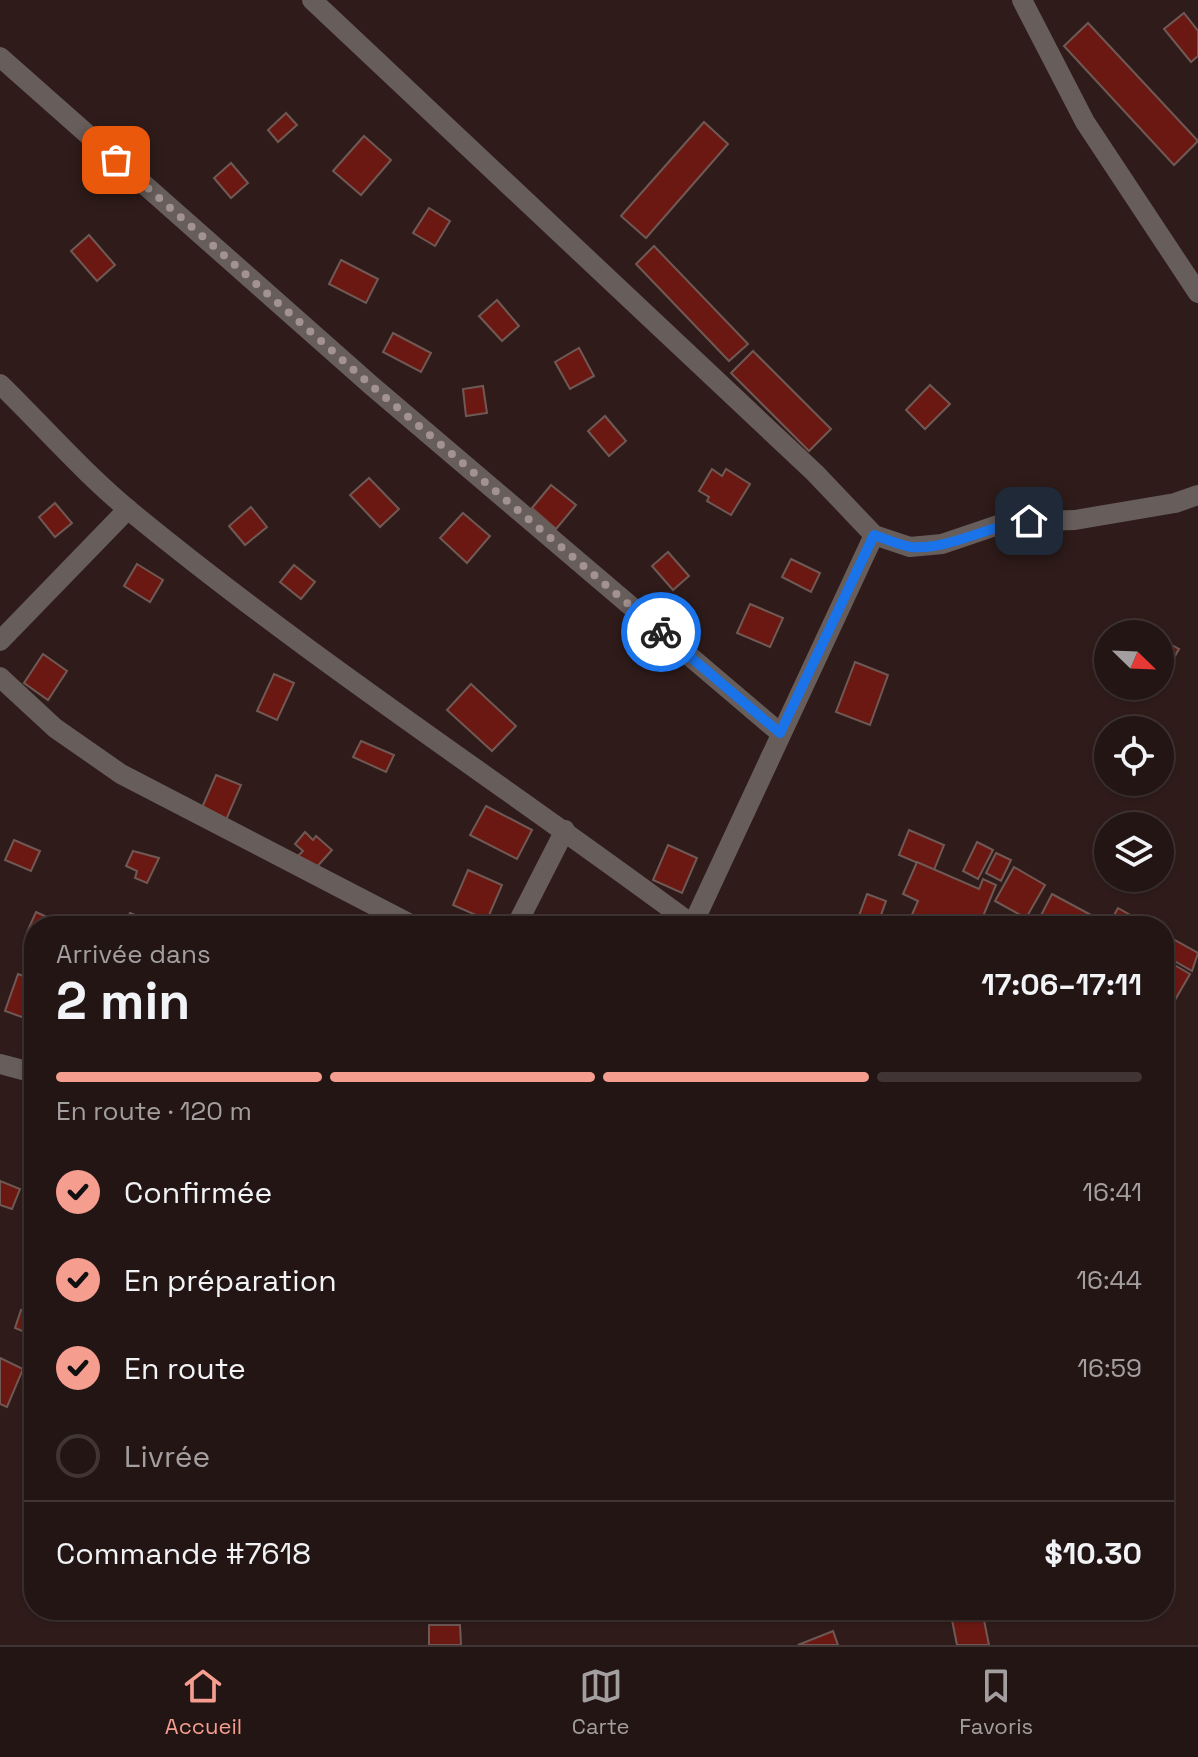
<!DOCTYPE html>
<html lang="fr">
<meta charset="utf-8">
<style>
:root{--surface:#231514;--page:#2f2222;--text:#f1f3f6;--muted:#a39fa0;--line:#403434;--accent:#f59d8f}
body{margin:0;font-family:"Space Grotesk",sans-serif;background:var(--page);color:var(--text);height:100vh;display:flex;flex-direction:column;font-size:30px;white-space:nowrap}
*{box-sizing:border-box;margin:0}
p{font-size:26px;color:var(--muted)}
.icon{flex:none;width:44px;height:44px;fill:none;stroke:currentColor;stroke-width:2;stroke-linecap:round;stroke-linejoin:round}
.map{position:relative;flex:1;overflow:hidden}
.panel{position:absolute;left:24px;top:916px;width:1150px;height:704px;display:flex;flex-direction:column;background:var(--surface);border-radius:32px;box-shadow:0 2px 6px #0004,0 0 0 2px var(--line)}
.panel>*{flex:none}
.needle{width:52px;rotate:113deg}
.controls{position:absolute;left:1094px;top:620px;display:grid;gap:16px}
.controls a{display:grid;place-items:center;width:80px;height:80px;border-radius:50%;background:var(--surface);box-shadow:0 2px 6px #0004,0 0 0 2px var(--line);font-size:40px}
.pin{position:absolute;display:grid;place-items:center;width:68px;height:68px;color:#fff;margin:-34px;border-radius:16px;box-shadow:0 4px 12px #0006}
.courier{position:absolute;display:grid;place-items:center;width:80px;height:80px;margin:-40px;border:6px solid #1a73e8;border-radius:50%;background:#fff;color:#222;box-shadow:0 2px 10px #0007}
.headline em{font-style:normal;font-weight:800}
.headline div{display:flex;flex-direction:column-reverse}
.headline{display:flex;align-items:center;justify-content:space-between;height:136px;padding:0 32px}
h1{font-size:52px;font-weight:800;line-height:60px}
.bar{display:grid;grid-template-columns:repeat(4,1fr);gap:12px 8px;align-content:center;height:96px;padding:0 32px}
.bar i{height:10px;border-radius:6px;background:var(--line)}
.bar .active{background:var(--accent)}
.bar p{grid-column:span 4}
.line{display:flex;align-items:center;gap:20px;padding:0 32px;border-top:2px solid var(--line)}
.line div{flex:1}
ol{padding:0 32px;list-style:none}
li{display:flex;align-items:center;gap:24px;height:88px}
li p{margin-inline-start:auto}
li .icon{padding:8px;border-radius:50%;background:var(--accent);color:#111;stroke-width:4}
li:last-child{color:var(--muted)}
li i{width:44px;height:44px;border:4px solid var(--line);border-radius:50%}
.tabs{display:flex;justify-content:space-around;align-items:center;height:112px;border-top:2px solid var(--line);background:var(--surface);font-size:22px;color:var(--muted)}
.tabs a{display:grid;justify-items:center;gap:4px}
.tabs .active{color:var(--accent)}
.map>svg:first-child{display:block}
.building{fill:#6c1812;stroke:#6f5955;stroke-width:2}
.lines{fill:none;stroke-linecap:round;stroke-linejoin:round}
.minor{stroke:#675d5b;stroke-width:20}
.done{stroke:#a29290;stroke-width:8;stroke-dasharray:0 14.4}
.route{stroke:#1a73e8;stroke-width:10}
</style>
<div class="map">
<svg width="1198" height="1645" viewBox="0 0 1198 1645">
<rect width="100%" height="100%" fill="#2f1c1a"/>
<g class="building">
<polygon points="1184,13 1198,31 1198,56 1191,62 1164,29"/>
<polygon points="1088,23 1198,141 1174,165 1064,46"/>
<polygon points="286,113 297,125 278,142 268,130"/>
<polygon points="704,122 728,144 646,238 621,216"/>
<polygon points="364,136 391,160 361,195 333,171"/>
<polygon points="231,163 248,183 231,198 214,178"/>
<polygon points="429,208 450,221 435,246 413,233"/>
<polygon points="89,235 115,265 97,281 71,251"/>
<polygon points="654,246 748,344 729,361 636,264"/>
<polygon points="341,260 378,279 366,303 329,284"/>
<polygon points="497,300 519,326 502,341 479,316"/>
<polygon points="393,333 431,353 421,372 383,352"/>
<polygon points="579,348 594,376 570,389 555,362"/>
<polygon points="753,351 831,429 809,451 731,373"/>
<polygon points="930,385 950,404 925,429 906,410"/>
<polygon points="483,386 487,413 466,416 463,389"/>
<polygon points="605,416 626,441 609,456 588,431"/>
<polygon points="712,469 722,476 726,469 750,484 731,515 707,501 709,497 699,491"/>
<polygon points="369,478 399,509 380,527 350,495"/>
<polygon points="551,485 576,505 556,529 532,508"/>
<polygon points="55,503 72,523 55,537 39,517"/>
<polygon points="251,507 267,527 245,545 229,526"/>
<polygon points="463,513 490,536 467,563 440,538"/>
<polygon points="668,552 689,576 673,590 652,566"/>
<polygon points="791,559 820,573 811,592 782,577"/>
<polygon points="137,564 163,580 150,602 124,586"/>
<polygon points="294,565 315,582 301,599 280,582"/>
<polygon points="750,604 783,618 770,647 737,633"/>
<polygon points="1160,638 1179,649 1160,681"/>
<polygon points="43,654 67,671 48,700 24,683"/>
<polygon points="855,662 888,675 870,725 836,712"/>
<polygon points="274,674 294,683 277,720 257,711"/>
<polygon points="471,684 516,726 492,751 447,710"/>
<polygon points="1134,686 1157,686 1151,696"/>
<polygon points="361,741 394,755 386,772 353,757"/>
<polygon points="216,775 241,785 226,820 201,810"/>
<polygon points="486,806 532,830 517,859 470,835"/>
<polygon points="909,830 944,845 934,870 899,855"/>
<polygon points="305,832 313,840 316,836 332,850 314,870 298,856 303,851 295,844"/>
<polygon points="14,840 40,851 31,871 5,860"/>
<polygon points="977,842 993,850 978,879 963,871"/>
<polygon points="668,845 697,858 682,893 653,880"/>
<polygon points="133,851 159,858 147,883 135,878 137,871 126,866"/>
<polygon points="996,853 1011,860 1001,881 986,873"/>
<polygon points="917,862 979,889 983,879 996,885 979,926 907,926 918,901 903,894"/>
<polygon points="1014,867 1045,885 1026,918 995,901"/>
<polygon points="468,870 502,885 487,920 453,905"/>
<polygon points="867,894 886,901 877,926 856,924"/>
<polygon points="1052,894 1091,915 1085,926 1037,923"/>
<polygon points="1118,908 1150,926 1109,924"/>
<polygon points="36,912 66,926 34,926 34,935 27,932"/>
<polygon points="130,913 152,922 150,926 124,926"/>
<polygon points="1164,934 1198,953 1192,971 1164,955"/>
<polygon points="1164,959 1190,974 1164,1019"/>
<polygon points="18,974 34,980 33,1021 5,1011"/>
<polygon points="0,1181 20,1189 12,1209 0,1205"/>
<polygon points="21,1310 34,1315 34,1336 15,1328"/>
<polygon points="0,1358 23,1369 7,1407 0,1404"/>
<polygon points="439,1610 482,1610 483,1613 441,1619"/>
<polygon points="950,1610 982,1610 989,1645 957,1645"/>
<polygon points="429,1625 460,1625 461,1645 429,1645"/>
<polygon points="833,1631 838,1645 798,1645"/>
</g>
<g class="lines">
<g class="minor">
<polyline points="312,0 815,473 874,535 910,547 942,544 1007,522 1075,520 1175,503 1198,495"/>
<polyline points="1022,0 1085,122 1198,293"/>
<polyline points="0,57 372,386 780,733"/>
<path d="M0,384C43,426 84,473 130,511C310,659 506,786 693,925"/>
<polyline points="0,641 128,509"/>
<polyline points="0,677 55,728 121,774 414,926"/>
<polyline points="516,926 565,830"/>
<polyline points="692,926 874,535"/>
<polyline points="0,1064 34,1073"/>
</g>
</g>
<g class="lines">
<polyline class="done" points="116,160 372,386 661,632"/>
<path class="route" d="M661,632L780,733L874,535C886,539 899,545 911,547C951,550 990,524 1029,521"/>
</g>
</svg>
<div class="controls">
<a><svg class="needle" viewBox="-14 -14 28 28"><path d="M0-13l5 13h-10z" fill="#e53935"/><path d="M0 13l5-13h-10z" fill="#a39fa0"/></svg></a>
<a><svg class="icon" aria-label="locate" viewBox="0 0 24 24"><circle cx="12" cy="12" r="6"/><path d="M12 2v4M12 18v4M2 12h4M18 12h4"/></svg></a>
<a><svg class="icon" aria-label="layers" viewBox="0 0 24 24"><path d="M12 4l9 5-9 5-9-5zM3 14l9 5 9-5"/></svg></a>
</div>
<div class="pin" style="left:116px;top:160px;background:#ea580c"><svg class="icon" aria-label="bag" viewBox="0 0 24 24"><path d="M5 8h14l-1 12H6zM9 8a3 3 0 0 1 6 0"/></svg></div>
<div class="pin" style="left:1029px;top:521px;background:#1f2937"><svg class="icon" aria-label="home" viewBox="0 0 24 24"><path d="M3 11l9-7 9 7M6 9v11h12V9"/></svg></div>
<div class="courier" style="left:661px;top:632px"><svg class="icon" aria-label="bike" viewBox="0 0 24 24"><circle cx="6" cy="16" r="4"/><circle cx="18" cy="16" r="4"/><path d="M6 16l4-8h5l3 8M10 8l3 8H6M13 5h3"/></svg></div>
<section class="panel">
<div class="headline"><div><h1>2 min</h1><p>Arrivée dans</p></div><em>17:06–17:11</em></div>
<div class="bar"><i class="active"></i><i class="active"></i><i class="active"></i><i></i><p>En route · 120 m</p></div>
<ol>
<li><svg class="icon" aria-label="check" viewBox="0 0 24 24"><path d="M5 12l5 5 9-10"/></svg>Confirmée<p>16:41</p></li>
<li><svg class="icon" aria-label="check" viewBox="0 0 24 24"><path d="M5 12l5 5 9-10"/></svg>En préparation<p>16:44</p></li>
<li><svg class="icon" aria-label="check" viewBox="0 0 24 24"><path d="M5 12l5 5 9-10"/></svg>En route<p>16:59</p></li>
<li><i></i>Livrée</li>
</ol>
<div class="line" style="height:104px"><div>Commande #7618</div><b>$10.30</b></div>
</section>
</div>
<nav class="tabs">
<a class="active"><svg class="icon" aria-label="home" viewBox="0 0 24 24"><path d="M3 11l9-7 9 7M6 9v11h12V9"/></svg>Accueil</a>
<a><svg class="icon" aria-label="map" viewBox="0 0 24 24"><path d="M3 6l6-2 6 2 6-2v14l-6 2-6-2-6 2zM9 4v14M15 6v14"/></svg>Carte</a>
<a><svg class="icon" aria-label="saved" viewBox="0 0 24 24"><path d="M7 4h10v16l-5-4-5 4z"/></svg>Favoris</a>
</nav>
